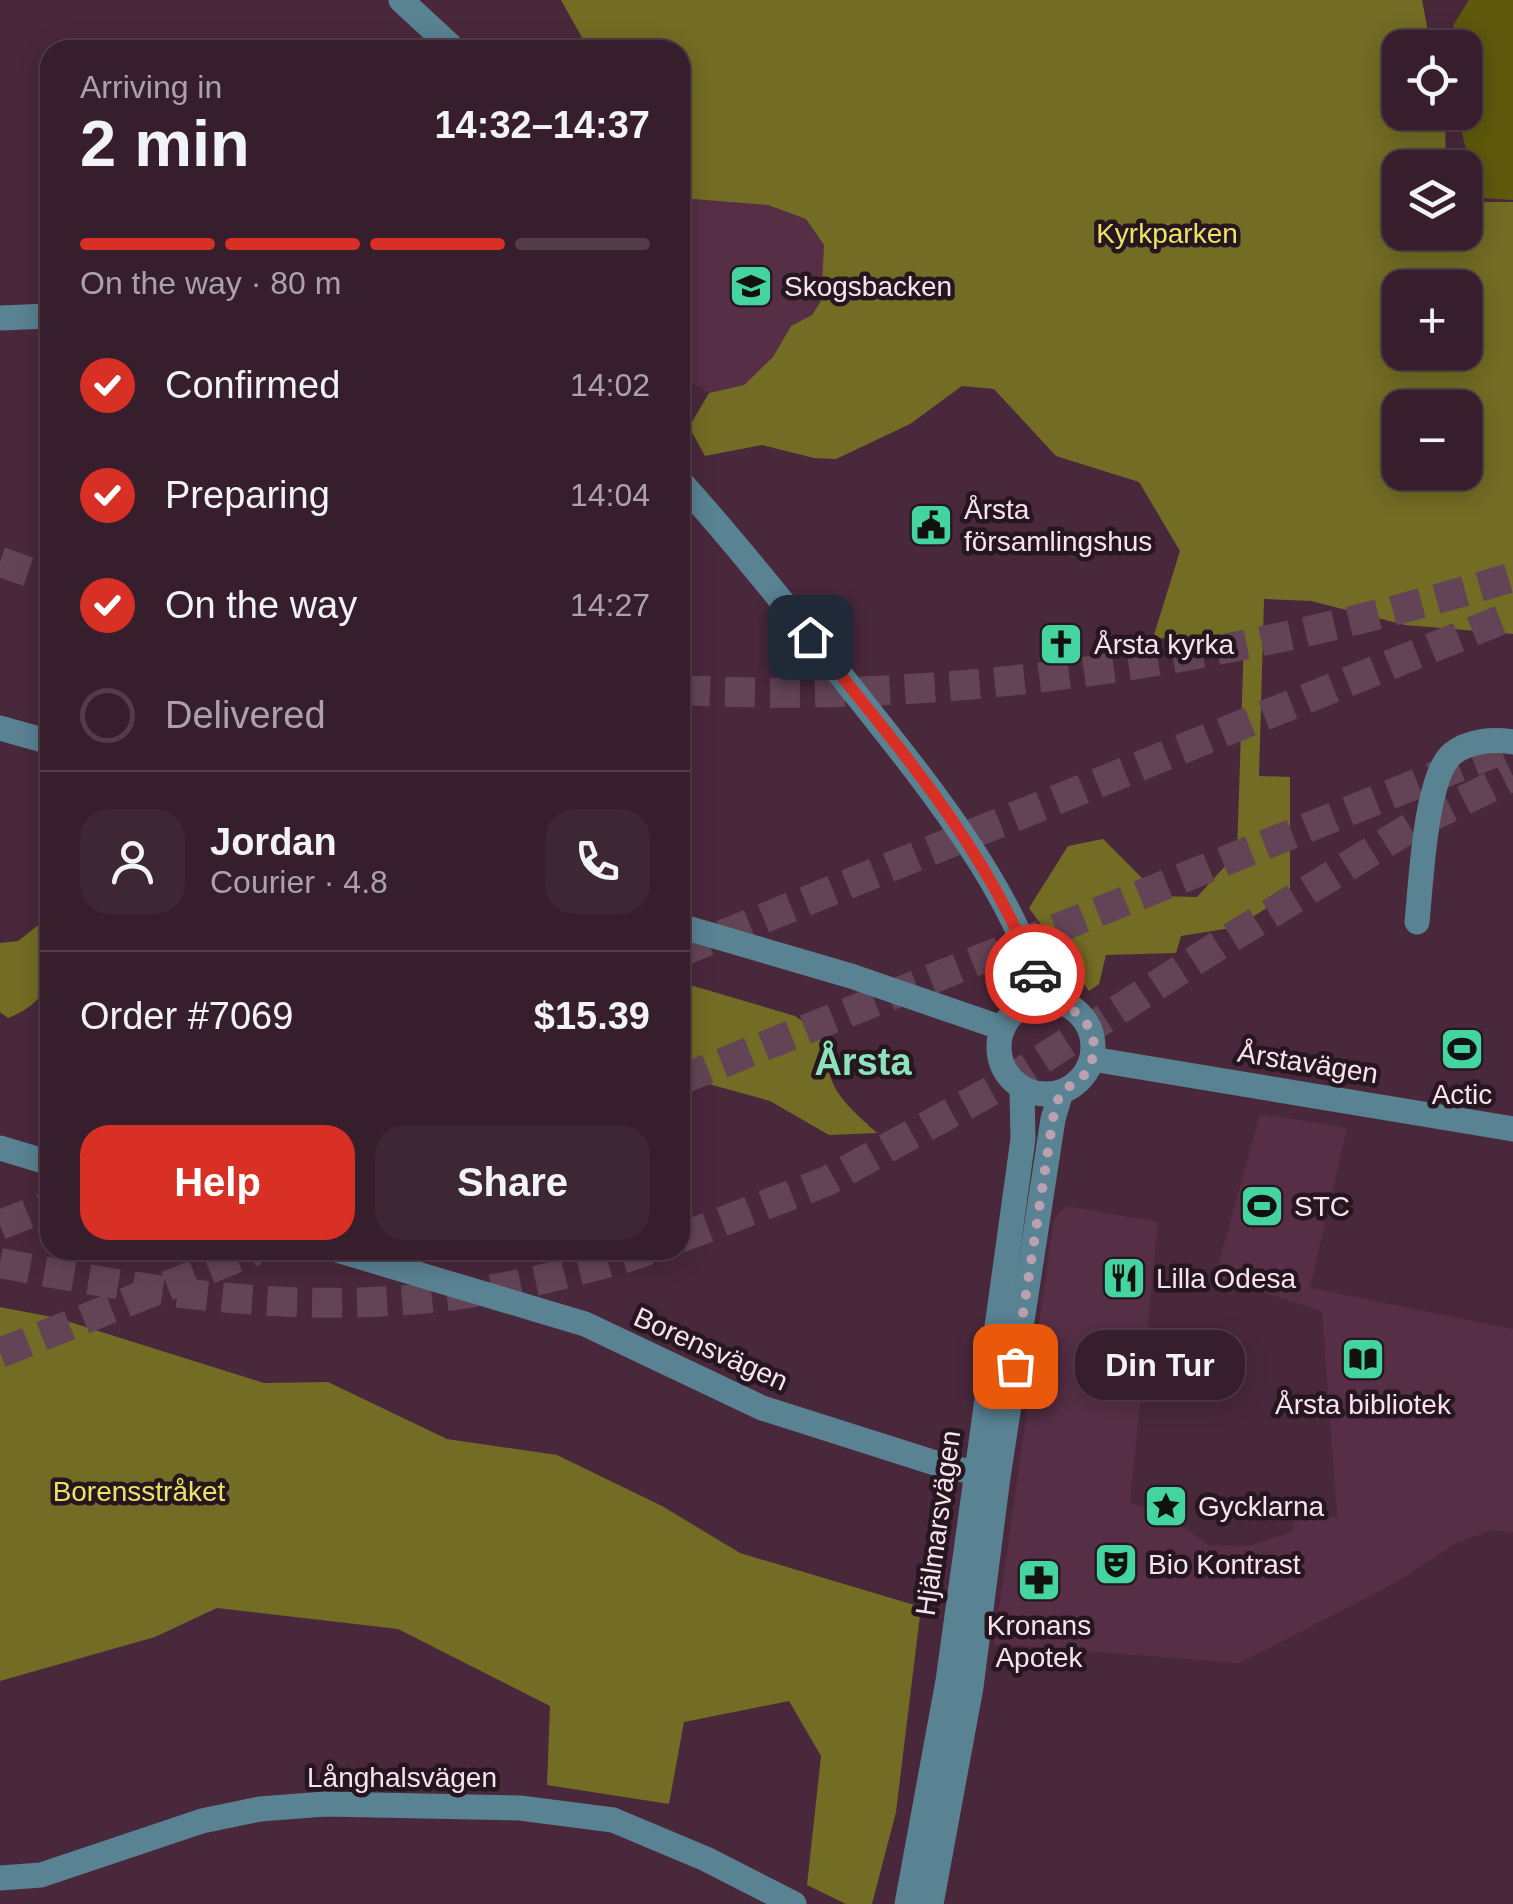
<!DOCTYPE html>
<meta charset="utf-8">
<style>
:root{--surface:#371e2c;--page:#3e2734;--text:#f1f3f6;--muted:#aaa2a9;--line:#513c48;--accent:#d93025}
body{margin:0;font-family:Helvetica,sans-serif;background:var(--page);color:var(--text);height:100vh;display:flex;flex-direction:column;font-size:38px;white-space:nowrap}
*{box-sizing:border-box;margin:0}
p{font-size:32px;color:var(--muted)}
.icon{flex:none;width:55px;height:55px;fill:none;stroke:currentColor;stroke-width:2;stroke-linecap:round;stroke-linejoin:round}
.map{position:relative;flex:1;overflow:hidden}
.drawer{position:absolute;left:40px;top:40px;width:650px;height:1220px;display:flex;flex-direction:column;background:var(--surface);border-radius:30px;box-shadow:0 5px 25px #0003,0 0 0 2px var(--line)}
.drawer>*{flex:none}
.fabs{position:absolute;left:1382px;top:30px;display:grid;gap:20px}
.fabs a{display:grid;place-items:center;width:100px;height:100px;border-radius:20px;background:var(--surface);box-shadow:0 5px 25px #0003,0 0 0 2px var(--line);font-size:50px}
.pin{position:absolute;display:grid;place-items:center;width:85px;height:85px;color:#fff;margin:-42px;border-radius:20px;box-shadow:0 5px 15px #0006}
.courier{position:absolute;display:grid;place-items:center;width:100px;height:100px;margin:-50px;border:8px solid #d93025;border-radius:50%;background:#fff;color:#222;box-shadow:0 2px 12px #0007}
.bubble{position:absolute;height:70px;border-radius:30px;background:var(--surface);box-shadow:0 5px 25px #0003,0 0 0 2px var(--line);font-size:32px;font-weight:700;line-height:70px;text-align:center}
.summary em{font-style:normal;font-weight:700}
.summary div{display:flex;flex-direction:column-reverse}
.summary{display:flex;align-items:center;justify-content:space-between;height:170px;padding:0 40px}
h1{font-size:65px;font-weight:700;line-height:75px}
.bar{display:grid;grid-template-columns:repeat(4,1fr);gap:15px 10px;align-content:center;height:120px;padding:0 40px}
.bar i{height:12px;border-radius:8px;background:var(--line)}
.bar .current{background:var(--accent)}
.bar p{grid-column:span 4}
.line{display:flex;align-items:center;gap:25px;padding:0 40px;border-top:2px solid var(--line)}
.line div{flex:1}
.round{display:grid;place-items:center;flex:none;width:105px;height:105px;border-radius:30px;background:var(--page)}
ol{padding:0 40px;list-style:none}
li{display:flex;align-items:center;gap:30px;height:110px}
li p{margin-inline-start:auto}
li .icon{padding:10px;border-radius:50%;background:var(--accent);color:#fff;stroke-width:4}
li:last-child{color:var(--muted)}
li i{width:55px;height:55px;border:5px solid var(--line);border-radius:50%}
.primary-button{display:flex;gap:20px;margin-top:auto;padding:20px 40px}
.primary-button a{flex:1;height:115px;border-radius:30px;background:var(--accent);color:#fff;font-size:40px;font-weight:700;line-height:115px;text-align:center}
.primary-button a+a{background:var(--page);color:var(--text)}
.map>svg:first-child{display:block}
.built{fill:#562f46}
.green{fill:#5f590d}
.forest{fill:#726c24;fill-rule:evenodd}
.lines{fill:none;stroke-linecap:round;stroke-linejoin:round}
.highway-tunnel{stroke:#634456;stroke-width:30;stroke-dasharray:30 15;stroke-linecap:butt}
.minor{stroke:#598293;stroke-width:25}
.done{stroke:#bba1af;stroke-width:10;stroke-dasharray:0 18}
.route{stroke:#d93025;stroke-width:12}
.labels{text-anchor:middle;dominant-baseline:central;stroke-width:9;stroke-linejoin:round;paint-order:stroke}
.park-label{font-size:28px;fill:#ece265;stroke:#25161f}
.poi-label{font-size:28px;fill:#f8e2ed;stroke:#25161f;text-anchor:start}
.street-label{font-size:28px;fill:#f8e2ed;stroke:#25161f}
.district-label{font-size:38px;font-weight:bold;fill:#8ce2bd;stroke:#25161f}
</style>
<div class="map">
<svg width="1513" height="1904" viewBox="0 0 1513 1904">
<rect width="100%" height="100%" fill="#49283b"/>
<g class="built">
<polygon points="680,198 768,205 806,219 824,245 821,301 812,315 791,326 773,357 744,385 709,393 680,376"/>
<polygon points="1260,1114 1347,1128 1310,1288 1513,1329 1513,1532 1492,1530 1456,1543 1397,1582 1240,1663 994,1644 1054,1219 1066,1206 1158,1222 1130,1502 1177,1523 1209,1545 1248,1546 1293,1532 1293,1516 1337,1517 1322,1311 1215,1277"/>
</g>
<polygon class="green" points="1469,0 1513,0 1513,200 1483,198 1466,188 1468,157 1457,113 1465,112 1465,48 1451,47 1454,24"/>
<g class="forest">
<path d="M561,0H1422L1431,47L1400,48V112L1445,113L1446,167L1400,168V232H1465V202H1513V634L1405,625L1311,601L1264,599L1259,776L1290,777V893L1237,927L1181,936L1176,953L1106,955L1099,984L1089,991L1029,908L1068,846L1103,839L1160,896L1197,897L1237,853L1244,639L1153,638L1180,551L1139,482L1056,456L994,389L962,386L910,424L836,459L814,458L762,445L705,456L689,427L709,393L744,385L773,357L791,326L812,315L821,301L824,245L806,219L768,205L680,198V50H589ZM1400,288H1465V352H1400ZM1400,408H1465V472H1400Z"/>
<path d="M41,923C62,964 52,1002 8,1018L0,1012V943L18,941Z"/>
<path d="M680,982L795,1016L822,1035C829,1091 837,1096 877,1133L829,1135L770,1101L680,1076Z"/>
<polygon points="0,1307 57,1318 264,1383 328,1382 447,1439 557,1455 662,1506 740,1553 921,1607 896,1812 872,1904 846,1904 807,1885 821,1756 789,1701 684,1722 669,1804 547,1785 550,1706 398,1629 217,1608 155,1637 0,1681"/>
</g>
<g class="lines">
<g class="highway-tunnel">
<polyline points="0,562 50,579"/>
<path d="M680,690C961,705 1245,658 1513,577"/>
<polyline points="680,952 1513,615"/>
<polyline points="680,1080 1513,745"/>
<polyline points="0,1225 50,1205"/>
<polyline points="680,1238 827,1181 1000,1086 1219,945 1416,824 1513,776"/>
<path d="M0,1263C199,1302 376,1325 575,1271C599,1265 625,1259 648,1250"/>
<polyline points="0,1353 256,1250"/>
</g>
<g class="minor">
<polyline points="401,0 455,50"/>
<polyline points="0,318 50,316"/>
<path d="M680,481C740,548 796,618 851,688C916,770 1022,897 1041,1000"/>
<polyline points="0,728 50,742"/>
<path d="M1417,922C1421,885 1425,777 1452,754C1469,740 1494,739 1513,742"/>
<polyline points="680,926 851,976 1002,1028"/>
<circle cx="1046" cy="1047" r="47"/>
<polyline points="1092,1059 1513,1129"/>
<polyline points="0,1148 50,1163"/>
<polyline points="337,1250 585,1324 762,1408 951,1468 987,1474"/>
<polyline points="0,1878 41,1875 202,1821 260,1809 325,1804 520,1808 613,1820 706,1859 794,1904"/>
<polyline points="907,1904 948,1681 1023,1139 1022,1089"/>
<polyline points="931,1904 971,1687 998,1477 1053,1119 1061,1092"/>
</g>
</g>
<g class="lines">
<path class="done" d="M1015,1366L1053,1118C1055,1112 1056,1102 1060,1096C1065,1086 1081,1082 1088,1070C1107,1033 1077,1002 1041,1000L1035,974"/>
<path class="route" d="M810,637C894,742 987,847 1035,974"/>
</g>
<defs>
<g id="school-square" transform="scale(2.25)"><rect x="-9" y="-9" width="18" height="18" rx="4" fill="#43d4a0" stroke="#25161f"/><path d="M0-5L7-2L0 1L-7-2ZM-4 1L0 2.5L4 1V4Q0 6-4 4Z" fill="#111"/></g>
<g id="civic-square" transform="scale(2.25)"><rect x="-9" y="-9" width="18" height="18" rx="4" fill="#43d4a0" stroke="#25161f"/><path d="M-.6-6.5H3V-4.5H.6V-3L4-1V1h2V6H-6V1h2V-1L-.6-3ZM-1.2 2.5V6h2.4V2.5Z" fill="#111"/></g>
<g id="church-square" transform="scale(2.25)"><rect x="-9" y="-9" width="18" height="18" rx="4" fill="#43d4a0" stroke="#25161f"/><path d="M-1.2-6h2.4v3.5h3.3v2.4h-3.3V6h-2.4V-.1h-3.3v-2.4h3.3Z" fill="#111"/></g>
<g id="stadium-square" transform="scale(2.25)"><rect x="-9" y="-9" width="18" height="18" rx="4" fill="#43d4a0" stroke="#25161f"/><path d="M0-5a6.5 5 0 1 0 0 10a6.5 5 0 1 0 0-10ZM-3.5-1.8h7v3.6h-7Z" fill="#111"/></g>
<g id="restaurant-square" transform="scale(2.25)"><rect x="-9" y="-9" width="18" height="18" rx="4" fill="#43d4a0" stroke="#25161f"/><path d="M-5-6h1v4h1v-4h1v4h1v-4h1v5L-1.5 .5V6h-2V.5L-5-1ZM5-6V6H3V1.5H1.5Q1.5-4 5-6Z" fill="#111"/></g>
<g id="library-square" transform="scale(2.25)"><rect x="-9" y="-9" width="18" height="18" rx="4" fill="#43d4a0" stroke="#25161f"/><path d="M-6-4Q-3-5.5-.7-3.5V5Q-3 3-6 4ZM6-4Q3-5.5 .7-3.5V5Q3 3 6 4Z" fill="#111"/></g>
<g id="sight-square" transform="scale(2.25)"><rect x="-9" y="-9" width="18" height="18" rx="4" fill="#43d4a0" stroke="#25161f"/><path d="M0-6L1.8-2.2L6-1.7L2.9 1.2L3.7 5.4L0 3.3L-3.7 5.4L-2.9 1.2L-6-1.7L-1.8-2.2Z" fill="#111"/></g>
<g id="theatre-square" transform="scale(2.25)"><rect x="-9" y="-9" width="18" height="18" rx="4" fill="#43d4a0" stroke="#25161f"/><path d="M-5-5.5Q0-4 5-5.5V0Q5 5 0 6Q-5 5-5 0ZM-3.3-2.5H-1v1.5H-3.3ZM1-2.5H3.3v1.5H1ZM-2.8 1Q0 5.5 2.8 1Z" fill="#111"/></g>
<g id="pharmacy-square" transform="scale(2.25)"><rect x="-9" y="-9" width="18" height="18" rx="4" fill="#43d4a0" stroke="#25161f"/><path d="M-2-6h4v4h4v4h-4v4h-4v-4h-4v-4h4Z" fill="#111"/></g>
</defs>
<g fill-rule="evenodd">
<use href="#school-square" x="751" y="286"/>
<use href="#civic-square" x="931" y="525"/>
<use href="#church-square" x="1061" y="644"/>
<use href="#stadium-square" x="1462" y="1049"/>
<use href="#stadium-square" x="1262" y="1206"/>
<use href="#restaurant-square" x="1124" y="1278"/>
<use href="#library-square" x="1363" y="1359"/>
<use href="#sight-square" x="1166" y="1506"/>
<use href="#theatre-square" x="1116" y="1564"/>
<use href="#pharmacy-square" x="1039" y="1580"/>
</g>
<g class="labels">
<g class="park-label">
<text x="1167" y="233">Kyrkparken</text>
<text x="139" y="1491">Borensstråket</text>
</g>
<g class="poi-label">
<text x="784" y="286">Skogsbacken</text>
<text x="964" y="509">Årsta<tspan x="964" dy="32">församlingshus</tspan></text>
<text x="1094" y="644">Årsta kyrka</text>
<text x="1462" y="1094" text-anchor="middle">Actic</text>
<text x="1294" y="1206">STC</text>
<text x="1156" y="1278">Lilla Odesa</text>
<text x="1363" y="1404" text-anchor="middle">Årsta bibliotek</text>
<text x="1198" y="1506">Gycklarna</text>
<text x="1148" y="1564">Bio Kontrast</text>
<text x="1039" y="1625" text-anchor="middle">Kronans<tspan x="1039" dy="32">Apotek</tspan></text>
</g>
<g class="street-label">
<text transform="translate(1308 1063) rotate(9)">Årstavägen</text>
<text transform="translate(711 1349) rotate(24)">Borensvägen</text>
<text transform="translate(938 1523) rotate(-82)">Hjälmarsvägen</text>
<text x="402" y="1777">Långhalsvägen</text>
</g>
<g class="district-label">
<text x="863" y="1062">Årsta</text>
</g>
</g>
</svg>
<div class="fabs">
<a><svg class="icon" aria-label="locate" viewBox="0 0 24 24"><circle cx="12" cy="12" r="6"/><path d="M12 2v4M12 18v4M2 12h4M18 12h4"/></svg></a>
<a><svg class="icon" aria-label="layers" viewBox="0 0 24 24"><path d="M12 4l9 5-9 5-9-5zM3 14l9 5 9-5"/></svg></a>
<a>+</a>
<a>−</a>
</div>
<div class="pin" style="left:1015px;top:1366px;background:#ea580c"><svg class="icon" aria-label="bag" viewBox="0 0 24 24"><path d="M5 8h14l-1 12H6zM9 8a3 3 0 0 1 6 0"/></svg></div>
<div class="pin" style="left:810px;top:637px;background:#1f2937"><svg class="icon" aria-label="home" viewBox="0 0 24 24"><path d="M3 11l9-7 9 7M6 9v11h12V9"/></svg></div>
<div class="courier" style="left:1035px;top:974px"><svg class="icon" aria-label="car" viewBox="0 0 24 24"><path d="M5 17H2v-5l4-1 3-4h7l3 4 3 1v5h-3M9 17h6M6 11h13"/><circle cx="7" cy="17" r="2"/><circle cx="17" cy="17" r="2"/></svg></div>
<div class="bubble" style="left:1075px;top:1330px;width:170px">Din Tur</div>
<section class="drawer">
<div class="summary"><div><h1>2 min</h1><p>Arriving in</p></div><em>14:32–14:37</em></div>
<div class="bar"><i class="current"></i><i class="current"></i><i class="current"></i><i></i><p>On the way · 80 m</p></div>
<ol>
<li><svg class="icon" aria-label="check" viewBox="0 0 24 24"><path d="M5 12l5 5 9-10"/></svg>Confirmed<p>14:02</p></li>
<li><svg class="icon" aria-label="check" viewBox="0 0 24 24"><path d="M5 12l5 5 9-10"/></svg>Preparing<p>14:04</p></li>
<li><svg class="icon" aria-label="check" viewBox="0 0 24 24"><path d="M5 12l5 5 9-10"/></svg>On the way<p>14:27</p></li>
<li><i></i>Delivered</li>
</ol>
<div class="line" style="height:180px"><a class="round"><svg class="icon" aria-label="person" viewBox="0 0 24 24"><circle cx="12" cy="8" r="4"/><path d="M4 21q1-7 8-7t8 7"/></svg></a><div><b>Jordan</b><p>Courier · 4.8</p></div><a class="round"><svg class="icon" aria-label="phone" viewBox="0 0 24 24"><path d="M5 4h4l2 5-3 2q2 4 5 5l2-3 5 2v4C11 20 4 13 5 4z"/></svg></a></div>
<div class="line" style="height:130px"><div>Order #7069</div><b>$15.39</b></div>
<div class="primary-button"><a>Help</a><a>Share</a></div>
</section>
</div>
